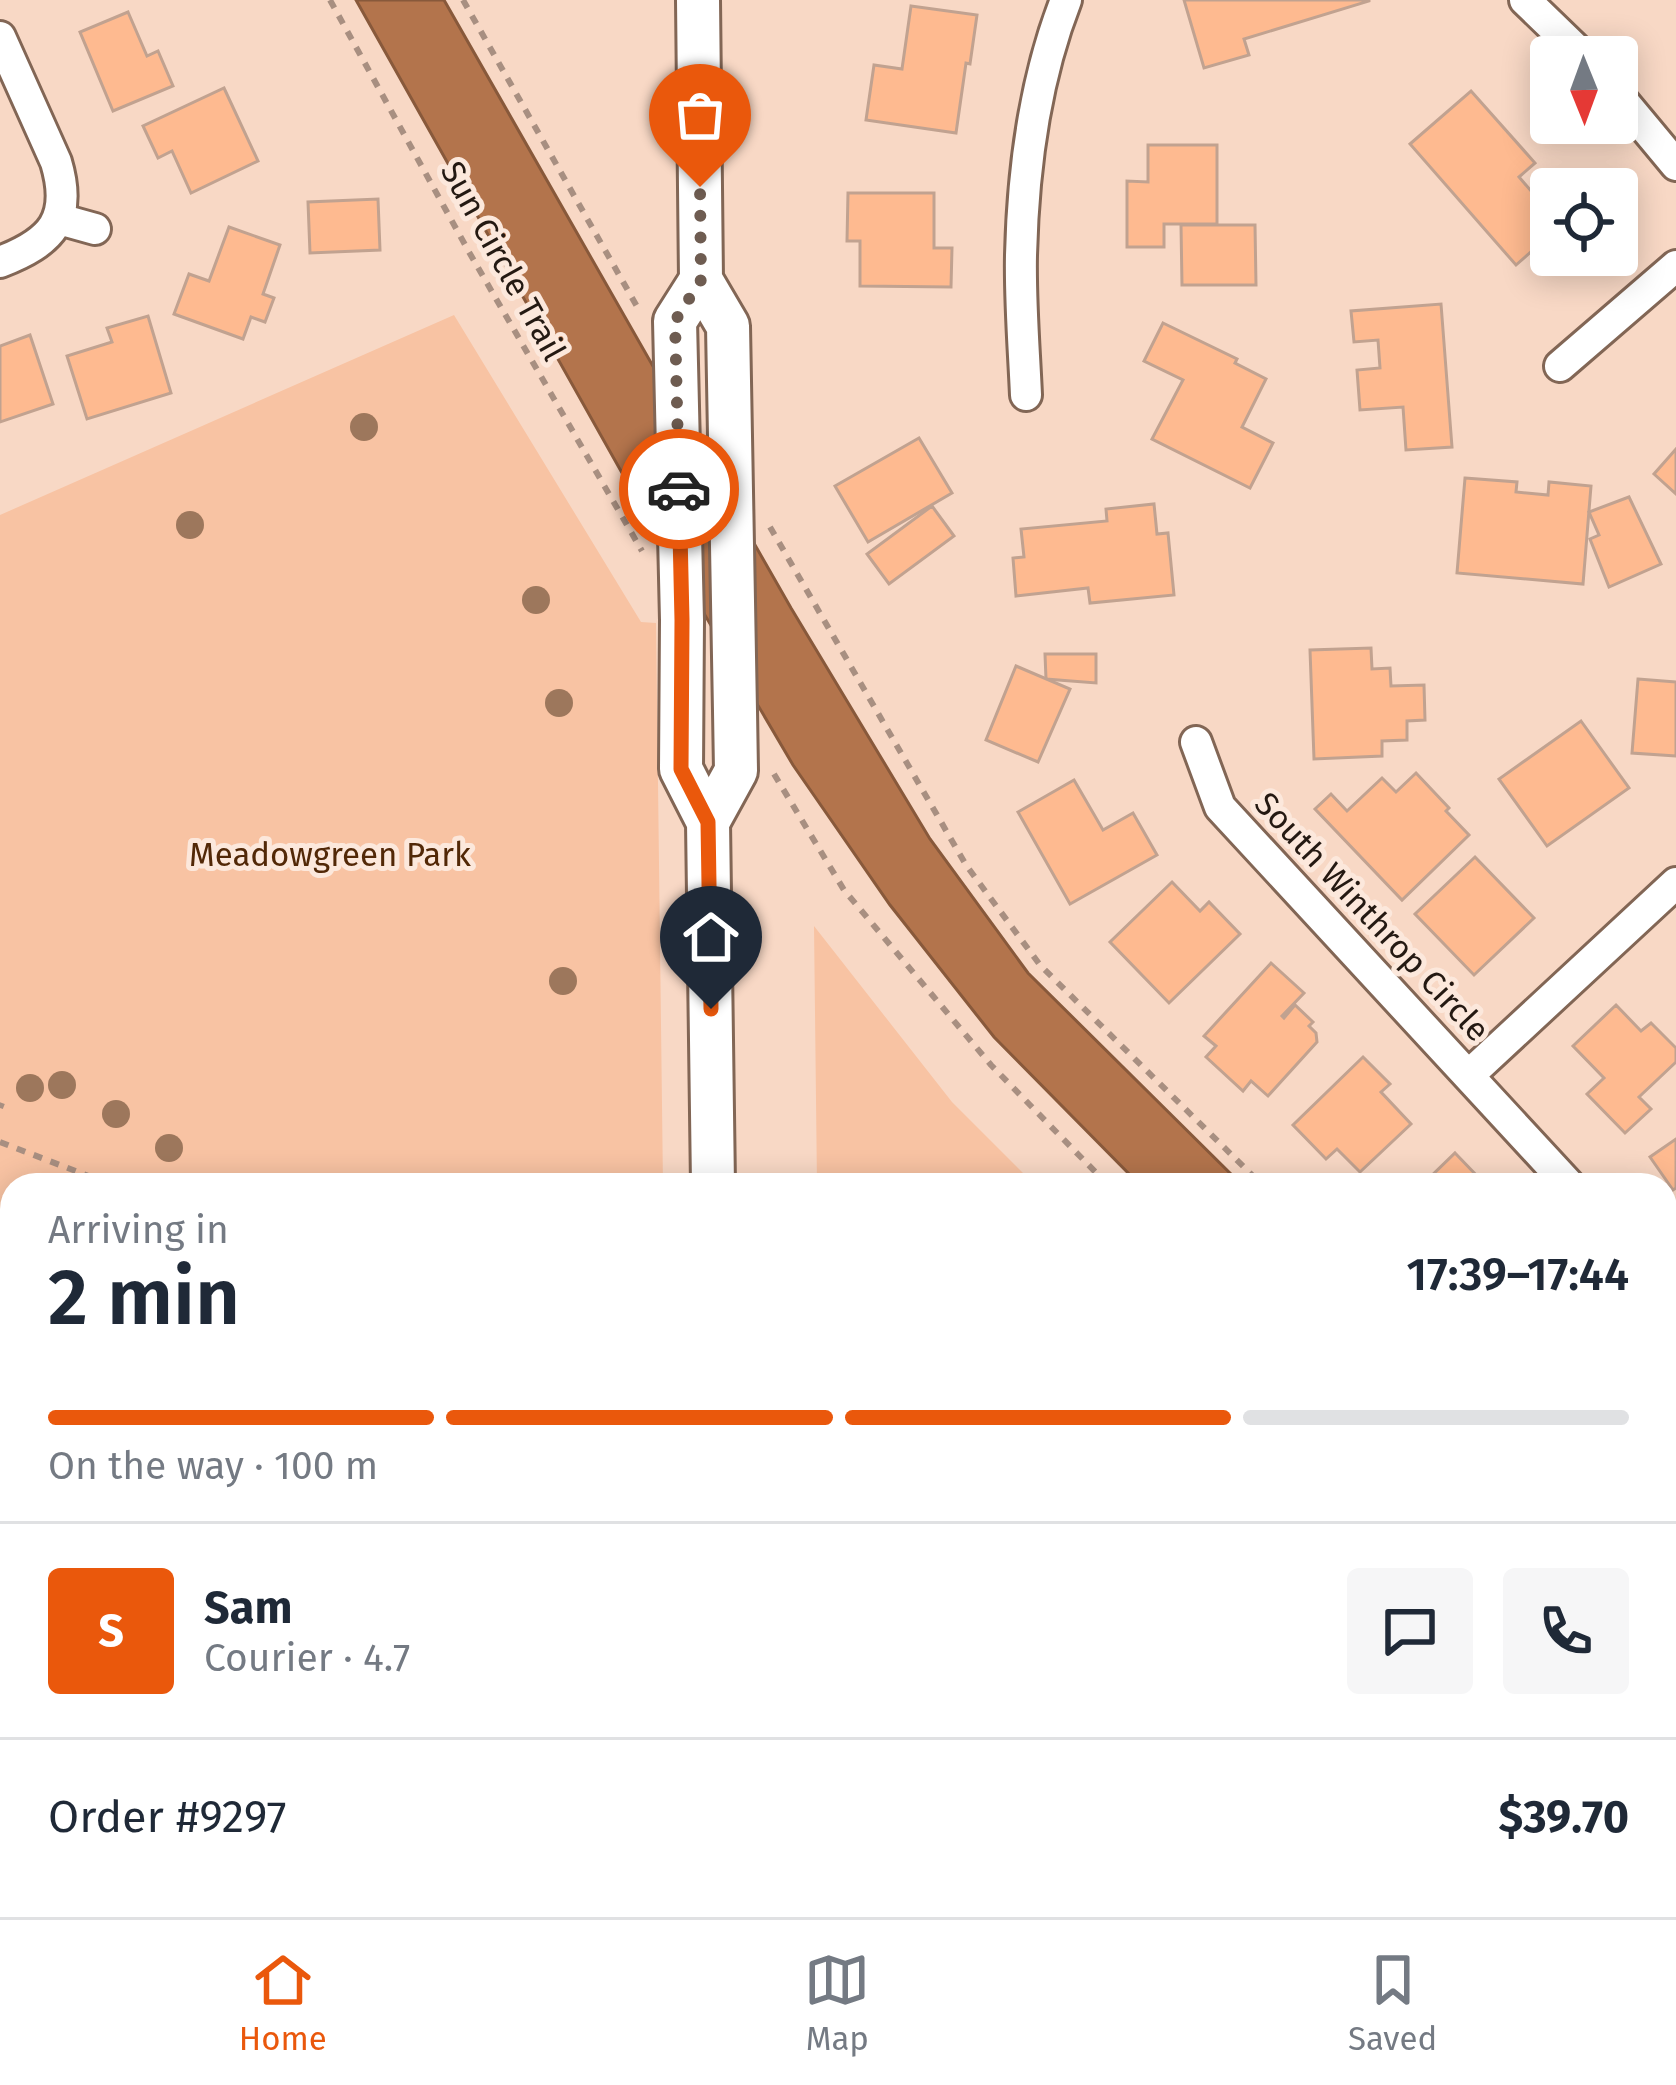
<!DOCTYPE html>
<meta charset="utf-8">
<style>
:root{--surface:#fff;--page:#f6f6f7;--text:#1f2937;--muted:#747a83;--line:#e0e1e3;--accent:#ea580c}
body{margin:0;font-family:"Fira Sans",sans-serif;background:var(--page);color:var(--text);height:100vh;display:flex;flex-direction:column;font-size:45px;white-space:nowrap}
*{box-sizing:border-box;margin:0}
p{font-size:39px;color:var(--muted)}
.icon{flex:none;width:66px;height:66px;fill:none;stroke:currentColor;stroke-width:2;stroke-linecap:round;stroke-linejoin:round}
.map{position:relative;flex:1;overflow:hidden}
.panel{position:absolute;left:0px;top:1173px;width:1677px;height:744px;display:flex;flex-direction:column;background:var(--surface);border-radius:36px 36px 0 0;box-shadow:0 6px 30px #0003}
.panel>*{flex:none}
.needle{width:78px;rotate:179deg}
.tools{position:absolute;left:1530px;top:36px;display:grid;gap:24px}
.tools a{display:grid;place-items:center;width:108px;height:108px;border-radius:12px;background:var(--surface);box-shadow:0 6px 30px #0003;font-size:60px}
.pin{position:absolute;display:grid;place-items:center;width:102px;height:102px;color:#fff;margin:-123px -51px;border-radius:50% 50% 50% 0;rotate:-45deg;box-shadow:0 0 12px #0007}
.pin .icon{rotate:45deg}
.courier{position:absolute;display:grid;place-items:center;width:120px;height:120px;margin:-60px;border:9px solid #ea580c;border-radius:50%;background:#fff;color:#222;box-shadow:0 3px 15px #0007}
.head em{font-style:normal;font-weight:600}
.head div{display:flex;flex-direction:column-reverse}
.head{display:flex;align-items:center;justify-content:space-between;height:204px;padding:0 48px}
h1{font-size:78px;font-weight:600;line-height:90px}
.bar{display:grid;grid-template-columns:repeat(4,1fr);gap:18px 12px;align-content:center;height:144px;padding:0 48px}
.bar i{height:15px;border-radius:9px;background:var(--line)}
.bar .active{background:var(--accent)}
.bar p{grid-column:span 4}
.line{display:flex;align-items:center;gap:30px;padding:0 48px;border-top:3px solid var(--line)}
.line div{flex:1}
.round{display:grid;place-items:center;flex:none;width:126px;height:126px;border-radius:12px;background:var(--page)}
.tab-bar{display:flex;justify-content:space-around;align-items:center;height:168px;border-top:3px solid var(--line);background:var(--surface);font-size:33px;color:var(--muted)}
.tab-bar a{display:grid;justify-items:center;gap:6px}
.tab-bar .active{color:var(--accent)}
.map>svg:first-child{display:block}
.green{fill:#f8c3a3}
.water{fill:#b3744c;stroke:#88593b;stroke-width:3}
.building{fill:#feba90;stroke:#c1a290;stroke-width:3}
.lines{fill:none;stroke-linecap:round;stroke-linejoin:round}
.minor-casing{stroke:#826655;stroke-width:36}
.tertiary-casing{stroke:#826655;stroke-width:45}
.secondary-casing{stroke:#826655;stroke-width:48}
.path{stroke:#a88f81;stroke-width:6;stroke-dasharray:9 9;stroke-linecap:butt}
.minor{stroke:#fff;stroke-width:30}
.tertiary{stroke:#fff;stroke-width:39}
.secondary{stroke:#fff;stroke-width:42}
.tree{fill:#9d775c}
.done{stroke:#6e5c51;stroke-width:12;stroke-dasharray:0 21.6}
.route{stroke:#ea580c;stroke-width:15}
.labels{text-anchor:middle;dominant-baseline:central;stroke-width:10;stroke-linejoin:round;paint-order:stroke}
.street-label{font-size:33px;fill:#241912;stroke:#fce8dc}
.park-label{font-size:33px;fill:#522807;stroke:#fce8dc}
</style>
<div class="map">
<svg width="1676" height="1917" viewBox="0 0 1676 1917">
<rect width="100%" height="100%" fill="#f8d8c5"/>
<g class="green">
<polygon points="454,315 641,622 656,623 663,1185 12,1185 12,1233 0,1227 0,515"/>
<polygon points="814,926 952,1102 1035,1185 817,1185"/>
<polygon points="1502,1905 1631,1905 1637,1917 1502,1917"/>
</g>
<g class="water">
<polygon points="356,0 444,0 791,608 930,839 1028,973 1242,1185 1140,1185 994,1037 890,905 793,765 635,496"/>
<polygon points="1665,1683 1676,1700 1676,1843 1665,1823"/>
</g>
<g class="building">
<polygon points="1184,0 1369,0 1369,1 1244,39 1249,55 1204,68"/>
<polygon points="911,6 977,15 970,64 966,63 956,133 866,120 874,65 902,69"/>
<polygon points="128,12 147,56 158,51 173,86 113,111 80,32"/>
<polygon points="224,88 258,161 191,193 172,151 158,158 143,126"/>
<polygon points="1471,91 1535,163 1519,177 1551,214 1551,234 1516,265 1410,144"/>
<polygon points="1148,145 1217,145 1217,224 1164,224 1164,247 1127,247 1127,181 1148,182"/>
<polygon points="848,193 934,193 934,248 952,248 951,287 860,286 860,241 847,241"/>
<polygon points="378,199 380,250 310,253 308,202"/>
<polygon points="1181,225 1255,225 1256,285 1182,285"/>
<polygon points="229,227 280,245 263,294 274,298 265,322 251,317 243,339 174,314 189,274 209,281"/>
<polygon points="1441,304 1452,447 1406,450 1403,407 1360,410 1357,370 1380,368 1378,340 1354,342 1351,311"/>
<polygon points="148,316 171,393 87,419 67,356 112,342 107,328"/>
<polygon points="1163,323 1237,359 1235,363 1266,379 1242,427 1273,443 1250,488 1152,439 1183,380 1144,361"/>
<polygon points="30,335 53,404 0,422 0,346"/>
<polygon points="919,438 952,493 868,542 835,486"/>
<polygon points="1676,449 1676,494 1654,474"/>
<polygon points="1465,478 1517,482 1516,492 1548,495 1549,482 1591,486 1583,584 1457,573"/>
<polygon points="1629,497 1661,564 1609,587 1590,539 1599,535 1589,512"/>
<polygon points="1154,504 1157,534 1168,533 1174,595 1090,603 1088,588 1016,596 1013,558 1024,557 1021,529 1107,521 1106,509"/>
<polygon points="932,506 954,536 889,584 867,554"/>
<polygon points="1371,648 1372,669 1390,668 1391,686 1424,685 1425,720 1407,721 1407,740 1382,741 1382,756 1314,759 1310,650"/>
<polygon points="1045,654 1096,654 1096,683 1046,679"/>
<polygon points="1016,666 1070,689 1038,762 986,740"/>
<polygon points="1638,679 1676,682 1676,756 1632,753"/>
<polygon points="1581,721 1629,788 1547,846 1499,779"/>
<polygon points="1416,773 1449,808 1446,811 1469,835 1402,900 1315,809 1331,794 1347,811 1382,778 1396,792"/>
<polygon points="1074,780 1103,830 1133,813 1157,855 1070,904 1018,812"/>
<polygon points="1475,857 1534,918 1474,975 1415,914"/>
<polygon points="1172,882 1200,911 1209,902 1240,934 1169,1003 1110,942"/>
<polygon points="1271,963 1304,993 1282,1016 1284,1018 1295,1005 1313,1022 1309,1026 1316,1033 1317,1042 1268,1096 1251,1081 1243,1091 1206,1057 1216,1046 1204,1036"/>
<polygon points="1616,1005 1641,1031 1651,1023 1676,1048 1676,1062 1639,1097 1651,1109 1625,1133 1587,1094 1604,1078 1573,1046"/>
<polygon points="1363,1057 1390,1084 1381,1092 1411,1124 1360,1172 1337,1149 1326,1159 1293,1125"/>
<polygon points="1676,1139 1676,1188 1673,1190 1650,1157"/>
<polygon points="1455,1153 1480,1179 1474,1185 1422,1185"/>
<polygon points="1676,1454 1676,1565 1665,1549 1665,1462"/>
<polygon points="7,1486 12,1487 12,1591 0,1589 0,1535"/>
<polygon points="1,1623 12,1623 12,1712 2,1713"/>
<polygon points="12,1740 12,1833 5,1834 0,1741"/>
<polygon points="37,1905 135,1905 136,1917 38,1917"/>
<rect x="1289" y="1905" width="58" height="12"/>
<polygon points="1368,1905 1425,1905 1426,1917 1368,1917"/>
<polygon points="1439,1905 1495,1905 1495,1908 1476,1908 1476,1917 1439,1917"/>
</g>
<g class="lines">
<g class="minor-casing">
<g id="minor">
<polyline points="1525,0 1584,57"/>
<path d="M0,37L56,162C73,219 52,242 0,262"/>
<polyline points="1617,94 1676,165"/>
<polyline points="59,219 95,229"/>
<polyline points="1560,366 1676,266"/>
<path d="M1026,395C1024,349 1020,302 1021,255C1023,170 1035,79 1066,0"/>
<polyline points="1196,742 1220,807 1569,1185"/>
<polyline points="1469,1075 1676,883"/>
<polyline points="1665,1293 1676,1307"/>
<polyline points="395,1905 397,1917"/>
<polyline points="869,1905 869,1917"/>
</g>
</g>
<g class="tertiary-casing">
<polyline id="tertiary" points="0,1261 12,1266"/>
</g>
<g class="secondary-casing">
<g id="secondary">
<polyline points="698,0 701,280 728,326 735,711 736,771 708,822"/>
<polyline points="701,280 675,321 682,620 681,769 708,822 713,1185"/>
<polyline points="724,1905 725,1917"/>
</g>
</g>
<g class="path">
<polyline points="330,0 469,252 642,551"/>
<polyline points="463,0 639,310"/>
<polyline points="770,527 966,865 1040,965 1262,1185"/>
<polyline points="774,774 844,890 991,1065 1108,1185"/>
<polyline points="0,1108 2,1103"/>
<polyline points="0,1142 112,1185"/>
<polyline points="1665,1660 1676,1678"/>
<polyline points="1665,1873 1676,1893"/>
</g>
<use href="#minor" class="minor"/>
<use href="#tertiary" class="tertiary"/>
<use href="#secondary" class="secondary"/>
</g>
<g class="tree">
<circle cx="364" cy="427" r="14"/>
<circle cx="190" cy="525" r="14"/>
<circle cx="536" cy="600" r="14"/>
<circle cx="559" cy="703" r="14"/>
<circle cx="563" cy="981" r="14"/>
<circle cx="62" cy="1085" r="14"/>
<circle cx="30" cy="1088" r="14"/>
<circle cx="116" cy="1114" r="14"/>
<circle cx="169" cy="1148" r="14"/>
</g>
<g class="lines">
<polyline class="done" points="679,489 675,321 701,280 700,187"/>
<polyline class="route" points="679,489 682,620 681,769 708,822 711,1009"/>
</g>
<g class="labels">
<g class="street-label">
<text transform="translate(503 261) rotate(61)">Sun Circle Trail</text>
<text transform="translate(1372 917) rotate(47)">South Winthrop Circle</text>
</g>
<g class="park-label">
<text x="330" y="855">Meadowgreen Park</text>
</g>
</g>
</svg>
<div class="tools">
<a><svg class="needle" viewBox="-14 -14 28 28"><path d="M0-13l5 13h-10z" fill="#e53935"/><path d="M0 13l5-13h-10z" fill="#747a83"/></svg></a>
<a><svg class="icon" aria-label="locate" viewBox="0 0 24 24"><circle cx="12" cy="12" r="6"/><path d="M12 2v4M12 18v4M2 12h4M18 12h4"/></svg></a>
</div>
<div class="pin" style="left:700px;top:187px;background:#ea580c"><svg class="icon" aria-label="bag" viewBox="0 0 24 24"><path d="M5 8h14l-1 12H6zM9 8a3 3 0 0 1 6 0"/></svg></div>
<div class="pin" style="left:711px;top:1009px;background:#1f2937"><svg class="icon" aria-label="home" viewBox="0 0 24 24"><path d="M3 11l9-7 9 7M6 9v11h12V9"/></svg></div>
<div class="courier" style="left:679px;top:489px"><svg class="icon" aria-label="car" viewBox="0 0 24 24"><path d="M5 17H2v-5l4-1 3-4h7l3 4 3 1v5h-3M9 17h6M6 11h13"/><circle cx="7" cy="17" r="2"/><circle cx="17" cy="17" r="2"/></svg></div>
<section class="panel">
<div class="head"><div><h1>2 min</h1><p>Arriving in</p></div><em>17:39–17:44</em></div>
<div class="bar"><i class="active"></i><i class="active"></i><i class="active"></i><i></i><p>On the way · 100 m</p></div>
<div class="line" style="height:216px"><b class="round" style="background:var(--accent);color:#fff">S</b><div><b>Sam</b><p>Courier · 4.7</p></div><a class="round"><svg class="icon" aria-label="chat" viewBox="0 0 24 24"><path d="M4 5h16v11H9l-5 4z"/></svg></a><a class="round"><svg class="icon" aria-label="phone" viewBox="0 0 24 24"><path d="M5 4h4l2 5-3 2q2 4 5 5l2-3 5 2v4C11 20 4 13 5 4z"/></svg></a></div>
<div class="line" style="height:156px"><div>Order #9297</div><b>$39.70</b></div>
</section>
</div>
<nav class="tab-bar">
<a class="active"><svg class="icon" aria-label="home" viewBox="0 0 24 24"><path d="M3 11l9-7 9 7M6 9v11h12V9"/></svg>Home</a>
<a><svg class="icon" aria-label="map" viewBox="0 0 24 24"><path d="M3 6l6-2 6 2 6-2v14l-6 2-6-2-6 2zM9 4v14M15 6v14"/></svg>Map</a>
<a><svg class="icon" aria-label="saved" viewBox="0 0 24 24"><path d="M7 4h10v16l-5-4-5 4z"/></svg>Saved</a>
</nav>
